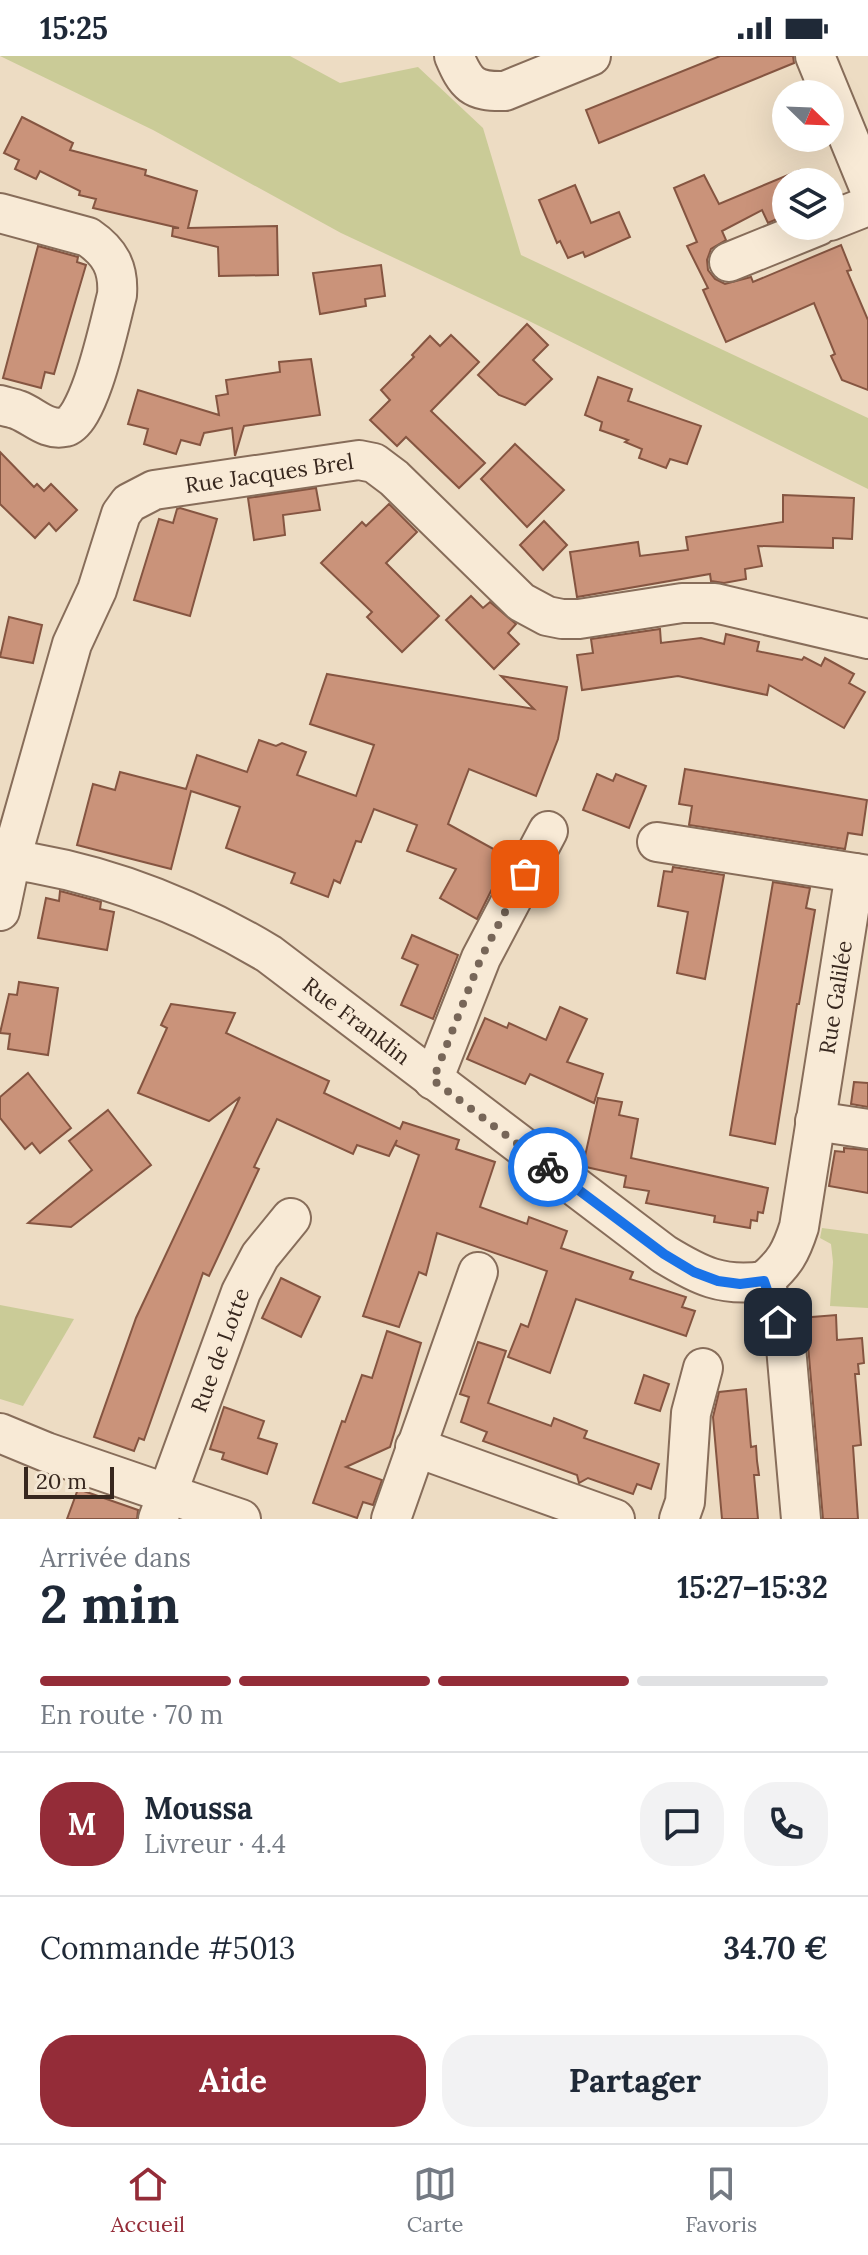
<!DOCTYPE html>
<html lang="fr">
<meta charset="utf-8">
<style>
:root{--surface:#fff;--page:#f2f2f3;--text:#1f2937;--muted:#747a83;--line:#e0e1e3;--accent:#942c38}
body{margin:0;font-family:Lora,serif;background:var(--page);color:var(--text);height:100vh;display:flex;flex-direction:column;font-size:30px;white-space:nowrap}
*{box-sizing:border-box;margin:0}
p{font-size:26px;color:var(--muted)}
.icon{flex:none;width:44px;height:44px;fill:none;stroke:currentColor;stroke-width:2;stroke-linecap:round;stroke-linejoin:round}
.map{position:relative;height:1463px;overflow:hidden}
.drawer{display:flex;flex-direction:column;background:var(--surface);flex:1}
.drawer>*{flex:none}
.needle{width:52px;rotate:113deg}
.fabs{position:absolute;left:772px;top:24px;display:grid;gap:16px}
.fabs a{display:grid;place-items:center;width:72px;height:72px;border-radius:50%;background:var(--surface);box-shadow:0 8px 32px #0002;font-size:40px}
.scale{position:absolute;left:24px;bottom:20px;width:90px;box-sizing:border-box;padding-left:8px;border:4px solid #37271e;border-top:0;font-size:22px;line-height:28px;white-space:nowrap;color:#37271e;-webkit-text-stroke:6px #f4e7d3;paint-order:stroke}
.pin{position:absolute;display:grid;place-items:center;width:68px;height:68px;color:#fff;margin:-34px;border-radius:16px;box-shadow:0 4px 12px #0006}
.courier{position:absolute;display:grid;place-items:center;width:80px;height:80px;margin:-40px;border:6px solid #1a73e8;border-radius:50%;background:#fff;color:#222;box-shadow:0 2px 10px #0007}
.summary em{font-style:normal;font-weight:800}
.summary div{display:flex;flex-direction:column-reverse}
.summary{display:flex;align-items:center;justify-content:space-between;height:136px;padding:0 40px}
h1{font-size:52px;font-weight:800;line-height:60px}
.bar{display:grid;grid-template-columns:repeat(4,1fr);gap:12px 8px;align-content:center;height:96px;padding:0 40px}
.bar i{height:10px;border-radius:6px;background:var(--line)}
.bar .active{background:var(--accent)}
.bar p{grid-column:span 4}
.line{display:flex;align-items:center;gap:20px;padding:0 40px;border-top:2px solid var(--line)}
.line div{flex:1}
.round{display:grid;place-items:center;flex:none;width:84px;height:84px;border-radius:32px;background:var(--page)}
.cta{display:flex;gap:16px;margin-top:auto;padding:16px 40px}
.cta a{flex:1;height:92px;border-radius:32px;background:var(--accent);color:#fff;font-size:32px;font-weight:800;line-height:92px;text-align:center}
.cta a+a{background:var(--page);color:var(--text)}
.status{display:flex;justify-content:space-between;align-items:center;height:56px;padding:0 40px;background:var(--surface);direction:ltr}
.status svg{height:22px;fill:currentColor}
.dock{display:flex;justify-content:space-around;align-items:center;height:112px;border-top:2px solid var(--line);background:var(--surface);font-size:22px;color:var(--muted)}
.dock a{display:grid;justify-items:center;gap:4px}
.dock .active{color:var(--accent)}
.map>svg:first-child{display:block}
.green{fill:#cacb97}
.building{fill:#ca937a;stroke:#855541;stroke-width:2}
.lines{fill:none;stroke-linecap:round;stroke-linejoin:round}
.minor-casing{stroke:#876d5a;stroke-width:42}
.minor{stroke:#f8ead6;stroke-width:38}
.done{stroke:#776658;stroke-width:8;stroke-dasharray:0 14.4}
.route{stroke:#1a73e8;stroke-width:10}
.labels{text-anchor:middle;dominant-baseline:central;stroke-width:6;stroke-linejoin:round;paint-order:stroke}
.street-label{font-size:22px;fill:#37271e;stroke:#f4e7d3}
</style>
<div class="status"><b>15:25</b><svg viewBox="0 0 49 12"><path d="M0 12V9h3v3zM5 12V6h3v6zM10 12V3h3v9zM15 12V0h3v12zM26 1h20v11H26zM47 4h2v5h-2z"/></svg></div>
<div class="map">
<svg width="868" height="1463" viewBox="0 0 868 1463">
<rect width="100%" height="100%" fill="#eddcc3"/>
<g class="green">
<polygon points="0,0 290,0 340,27 418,11 483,72 521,199 868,362 868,433 527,264 341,177 153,74"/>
<polygon points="822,1172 868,1178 868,1252 830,1250 833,1206 831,1188 820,1182"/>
<polygon points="0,1249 74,1263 23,1350 0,1343"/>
</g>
<g class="building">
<polygon points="720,0 793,0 794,7 599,87 586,54"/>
<polygon points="22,61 73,87 70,94 146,114 145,119 197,135 188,172 277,170 278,219 219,220 218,191 172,180 173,172 179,172 93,152 96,143 79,139 80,135 40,115 36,123 15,113 19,104 4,97"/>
<polygon points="800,114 806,126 786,126 786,159 768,167 762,154 722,175 726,184 711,193 707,204 708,214 715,223 725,228 751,221 753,226 841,189 851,214 847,215 868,264 868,334 842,324 831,300 835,298 814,247 726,286 703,234 708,232 687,190 697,186 674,132 704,119 719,148"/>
<polygon points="575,129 591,167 619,156 630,181 585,201 583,196 568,202 560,185 557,187 539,144"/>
<polygon points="38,190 78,201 77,206 86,209 54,318 45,316 41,332 3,322"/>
<polygon points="381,209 385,240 365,243 366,250 320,258 313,217"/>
<polygon points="527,268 548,289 533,304 552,323 525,349 499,339 478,319"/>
<polygon points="451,279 479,306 431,355 485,407 459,432 406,381 397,390 370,364 390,344 381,334 414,301 412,299 430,280 440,290"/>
<polygon points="311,303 320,359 244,370 235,400 232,372 204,377 200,389 181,384 176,398 144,388 148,373 128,368 138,334 219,359 216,340 228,338 226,324 280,316 279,306"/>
<polygon points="598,321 632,333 628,345 701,370 687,408 670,403 666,412 639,402 642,393 625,386 628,384 600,374 602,366 585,359"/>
<polygon points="515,388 564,434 527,471 481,423"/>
<polygon points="0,396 34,431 37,428 44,435 51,428 77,454 56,475 49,467 35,482 0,448"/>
<polygon points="316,432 320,454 283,459 285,479 254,484 248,442"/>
<polygon points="783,439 854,442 852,483 833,482 833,492 758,490 762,510 745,513 746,523 724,527 711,525 710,518 577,541 570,496 638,486 640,500 688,494 686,481 783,466"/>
<polygon points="389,448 417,476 386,507 439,560 402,596 367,561 372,556 321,507 362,466 366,470"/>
<polygon points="180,452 217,463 190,560 134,544 159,463 173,467 177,453"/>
<polygon points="544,465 567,489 543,514 520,489"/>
<polygon points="471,540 483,552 490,546 516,568 508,577 519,588 494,613 446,564"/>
<polygon points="9,561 42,569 33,607 0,601"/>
<polygon points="660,573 661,587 701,582 724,588 726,578 759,586 757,595 802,604 804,601 821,610 825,602 854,618 849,627 865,636 844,672 769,629 767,639 678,620 582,634 577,599 593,597 591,583"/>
<polygon points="327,618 534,653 501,620 567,631 558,683 536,740 469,713 448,768 508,801 477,863 440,842 456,813 407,795 417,769 374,753 361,786 356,785 340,827 334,824 328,841 291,827 295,817 226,792 240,751 191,735 171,813 77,789 93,728 115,734 120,716 186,733 197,699 247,716 259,684 276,690 282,687 306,696 297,719 356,740 374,689 310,668"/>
<polygon points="685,713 867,744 862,779 848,777 845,793 689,769 692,750 679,748"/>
<polygon points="597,718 613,725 616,718 646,730 629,772 583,754"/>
<polygon points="673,811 724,819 705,923 677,917 688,856 658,850 664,815 672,816"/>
<polygon points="773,826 810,832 806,852 815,854 799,948 797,948 775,1088 730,1079"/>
<polygon points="60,835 101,846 100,853 114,856 107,894 38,882 46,842 59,845"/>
<polygon points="412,879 458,899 433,963 401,949 418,909 402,902"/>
<polygon points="19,926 58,932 48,999 8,993 10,978 0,977 9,938 17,939"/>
<polygon points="171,948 235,957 226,977 329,1025 324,1037 400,1073 403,1066 459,1084 456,1093 495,1106 480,1151 527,1168 529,1161 567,1175 561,1192 633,1216 630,1223 686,1241 682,1251 695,1255 686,1280 576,1243 550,1317 508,1301 521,1268 528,1271 547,1215 437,1177 426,1219 419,1216 399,1271 363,1260 419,1099 395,1089 397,1084 389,1100 357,1089 353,1098 277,1063 254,1111 259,1113 209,1220 203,1217 144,1384 139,1382 134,1395 94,1381 136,1262 240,1041 209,1065 138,1037 167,972 161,969"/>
<polygon points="560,951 587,963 567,1006 603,1018 594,1047 530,1018 525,1028 467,1003 485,962 507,972 509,967 546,984"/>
<polygon points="28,1017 71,1072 40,1097 32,1087 25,1093 0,1062 0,1041"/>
<polygon points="854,1026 868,1027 868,1051 851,1048"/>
<polygon points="598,1042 622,1046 619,1059 638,1063 631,1102 768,1132 763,1157 758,1156 757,1165 751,1164 750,1172 714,1166 715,1160 646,1147 649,1135 624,1131 626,1120 586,1111 583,1109"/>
<polygon points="108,1054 151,1109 71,1171 28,1167 92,1114 69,1085"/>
<polygon points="844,1092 868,1094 868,1137 829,1130 835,1095 844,1096"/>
<polygon points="281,1222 320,1241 301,1281 262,1262"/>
<polygon points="836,1259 837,1284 862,1282 864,1307 858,1308 859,1318 855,1318 861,1389 853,1390 858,1463 823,1463 808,1289 800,1262"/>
<polygon points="387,1275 421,1287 390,1391 346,1411 382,1424 373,1449 363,1446 357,1462 313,1447 342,1365 345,1366 362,1319 372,1322"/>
<polygon points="478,1286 506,1295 488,1347 551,1370 554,1362 587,1375 584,1382 659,1408 651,1433 637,1428 633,1438 588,1422 579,1427 577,1419 483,1385 487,1376 461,1366 469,1341 460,1338"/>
<polygon points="644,1319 669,1328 660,1355 635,1347"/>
<polygon points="746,1333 751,1391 756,1390 757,1405 759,1419 754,1419 758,1463 722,1463 713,1361 719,1336"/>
<polygon points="224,1351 264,1365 258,1382 277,1388 267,1418 222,1403 224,1397 210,1393"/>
<polygon points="78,1433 138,1454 137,1463 67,1463"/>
</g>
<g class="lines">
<g class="minor-casing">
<g id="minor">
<path d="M454,0C466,28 472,36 505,35L591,0"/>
<polyline points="815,0 868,129"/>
<path d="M0,157L88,181C110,196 119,212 117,239C110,265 90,365 65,371C46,375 34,360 18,354C13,352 6,351 0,349"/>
<polyline points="830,165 868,150"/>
<polyline points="729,206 818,170"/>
<polyline points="657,786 868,819"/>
<path id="s1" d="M0,802C97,814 186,848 269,898L664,1198C700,1220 722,1231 764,1225"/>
<path id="s2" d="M0,855L11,803L72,588L97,534L121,458L129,447L154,434L359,404L374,407L394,422L521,546L547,560L562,563H579L682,547H715L868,583"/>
<polyline points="433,1024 481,902 548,775"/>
<polyline points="815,1065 868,1073"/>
<path id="s3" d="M764,1225C785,1207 791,1196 799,1171L855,817"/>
<polyline points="764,1225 786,1291 801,1463"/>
<polyline points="0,1377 46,1396 241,1463"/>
<polyline points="415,1391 615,1463"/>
<path id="s4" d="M158,1463L241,1236L260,1200L291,1162"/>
<polyline points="391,1463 478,1216"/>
<polyline points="679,1463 685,1446 691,1357 703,1312"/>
</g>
</g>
<use href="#minor" class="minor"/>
</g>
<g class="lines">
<polyline class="done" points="525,818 481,902 433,1024 548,1111"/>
<polyline class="route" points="548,1111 664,1198 694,1216 718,1225 740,1228 764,1225 778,1266"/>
</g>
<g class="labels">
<g class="street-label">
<text stroke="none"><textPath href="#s2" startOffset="574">Rue Jacques Brel</textPath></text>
<text stroke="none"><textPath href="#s3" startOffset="298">Rue Galilée</textPath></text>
<text stroke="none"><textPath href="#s1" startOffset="398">Rue Franklin</textPath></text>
<text stroke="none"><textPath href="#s4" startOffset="180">Rue de Lotte</textPath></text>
</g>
</g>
</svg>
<div class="fabs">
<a><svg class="needle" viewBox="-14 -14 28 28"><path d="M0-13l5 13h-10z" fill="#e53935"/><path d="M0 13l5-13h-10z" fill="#747a83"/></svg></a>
<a><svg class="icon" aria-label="layers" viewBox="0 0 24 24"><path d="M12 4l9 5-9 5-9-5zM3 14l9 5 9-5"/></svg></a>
</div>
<div class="scale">20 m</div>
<div class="pin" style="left:525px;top:818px;background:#ea580c"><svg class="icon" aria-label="bag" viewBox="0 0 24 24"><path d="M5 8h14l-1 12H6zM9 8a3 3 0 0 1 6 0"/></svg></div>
<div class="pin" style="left:778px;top:1266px;background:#1f2937"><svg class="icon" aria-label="home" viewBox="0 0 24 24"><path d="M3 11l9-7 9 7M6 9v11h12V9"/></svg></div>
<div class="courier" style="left:548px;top:1111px"><svg class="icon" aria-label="bike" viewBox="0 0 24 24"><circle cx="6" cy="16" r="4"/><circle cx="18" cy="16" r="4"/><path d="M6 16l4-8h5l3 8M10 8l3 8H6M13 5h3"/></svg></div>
</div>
<section class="drawer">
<div class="summary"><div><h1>2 min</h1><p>Arrivée dans</p></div><em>15:27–15:32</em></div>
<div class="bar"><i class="active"></i><i class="active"></i><i class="active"></i><i></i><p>En route · 70 m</p></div>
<div class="line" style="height:144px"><b class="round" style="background:var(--accent);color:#fff">M</b><div><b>Moussa</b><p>Livreur · 4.4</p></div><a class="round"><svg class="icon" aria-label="chat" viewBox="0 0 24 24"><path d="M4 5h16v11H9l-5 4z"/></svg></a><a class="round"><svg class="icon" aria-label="phone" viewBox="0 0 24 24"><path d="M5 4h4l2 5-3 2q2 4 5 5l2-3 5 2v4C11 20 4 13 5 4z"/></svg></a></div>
<div class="line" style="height:104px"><div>Commande #5013</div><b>34.70 €</b></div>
<div class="cta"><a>Aide</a><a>Partager</a></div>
</section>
<nav class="dock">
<a class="active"><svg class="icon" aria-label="home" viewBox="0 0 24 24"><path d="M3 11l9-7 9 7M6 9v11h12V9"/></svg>Accueil</a>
<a><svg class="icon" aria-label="map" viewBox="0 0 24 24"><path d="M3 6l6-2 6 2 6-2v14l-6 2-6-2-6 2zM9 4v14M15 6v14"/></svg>Carte</a>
<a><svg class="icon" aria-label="saved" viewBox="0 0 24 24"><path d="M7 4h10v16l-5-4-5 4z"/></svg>Favoris</a>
</nav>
